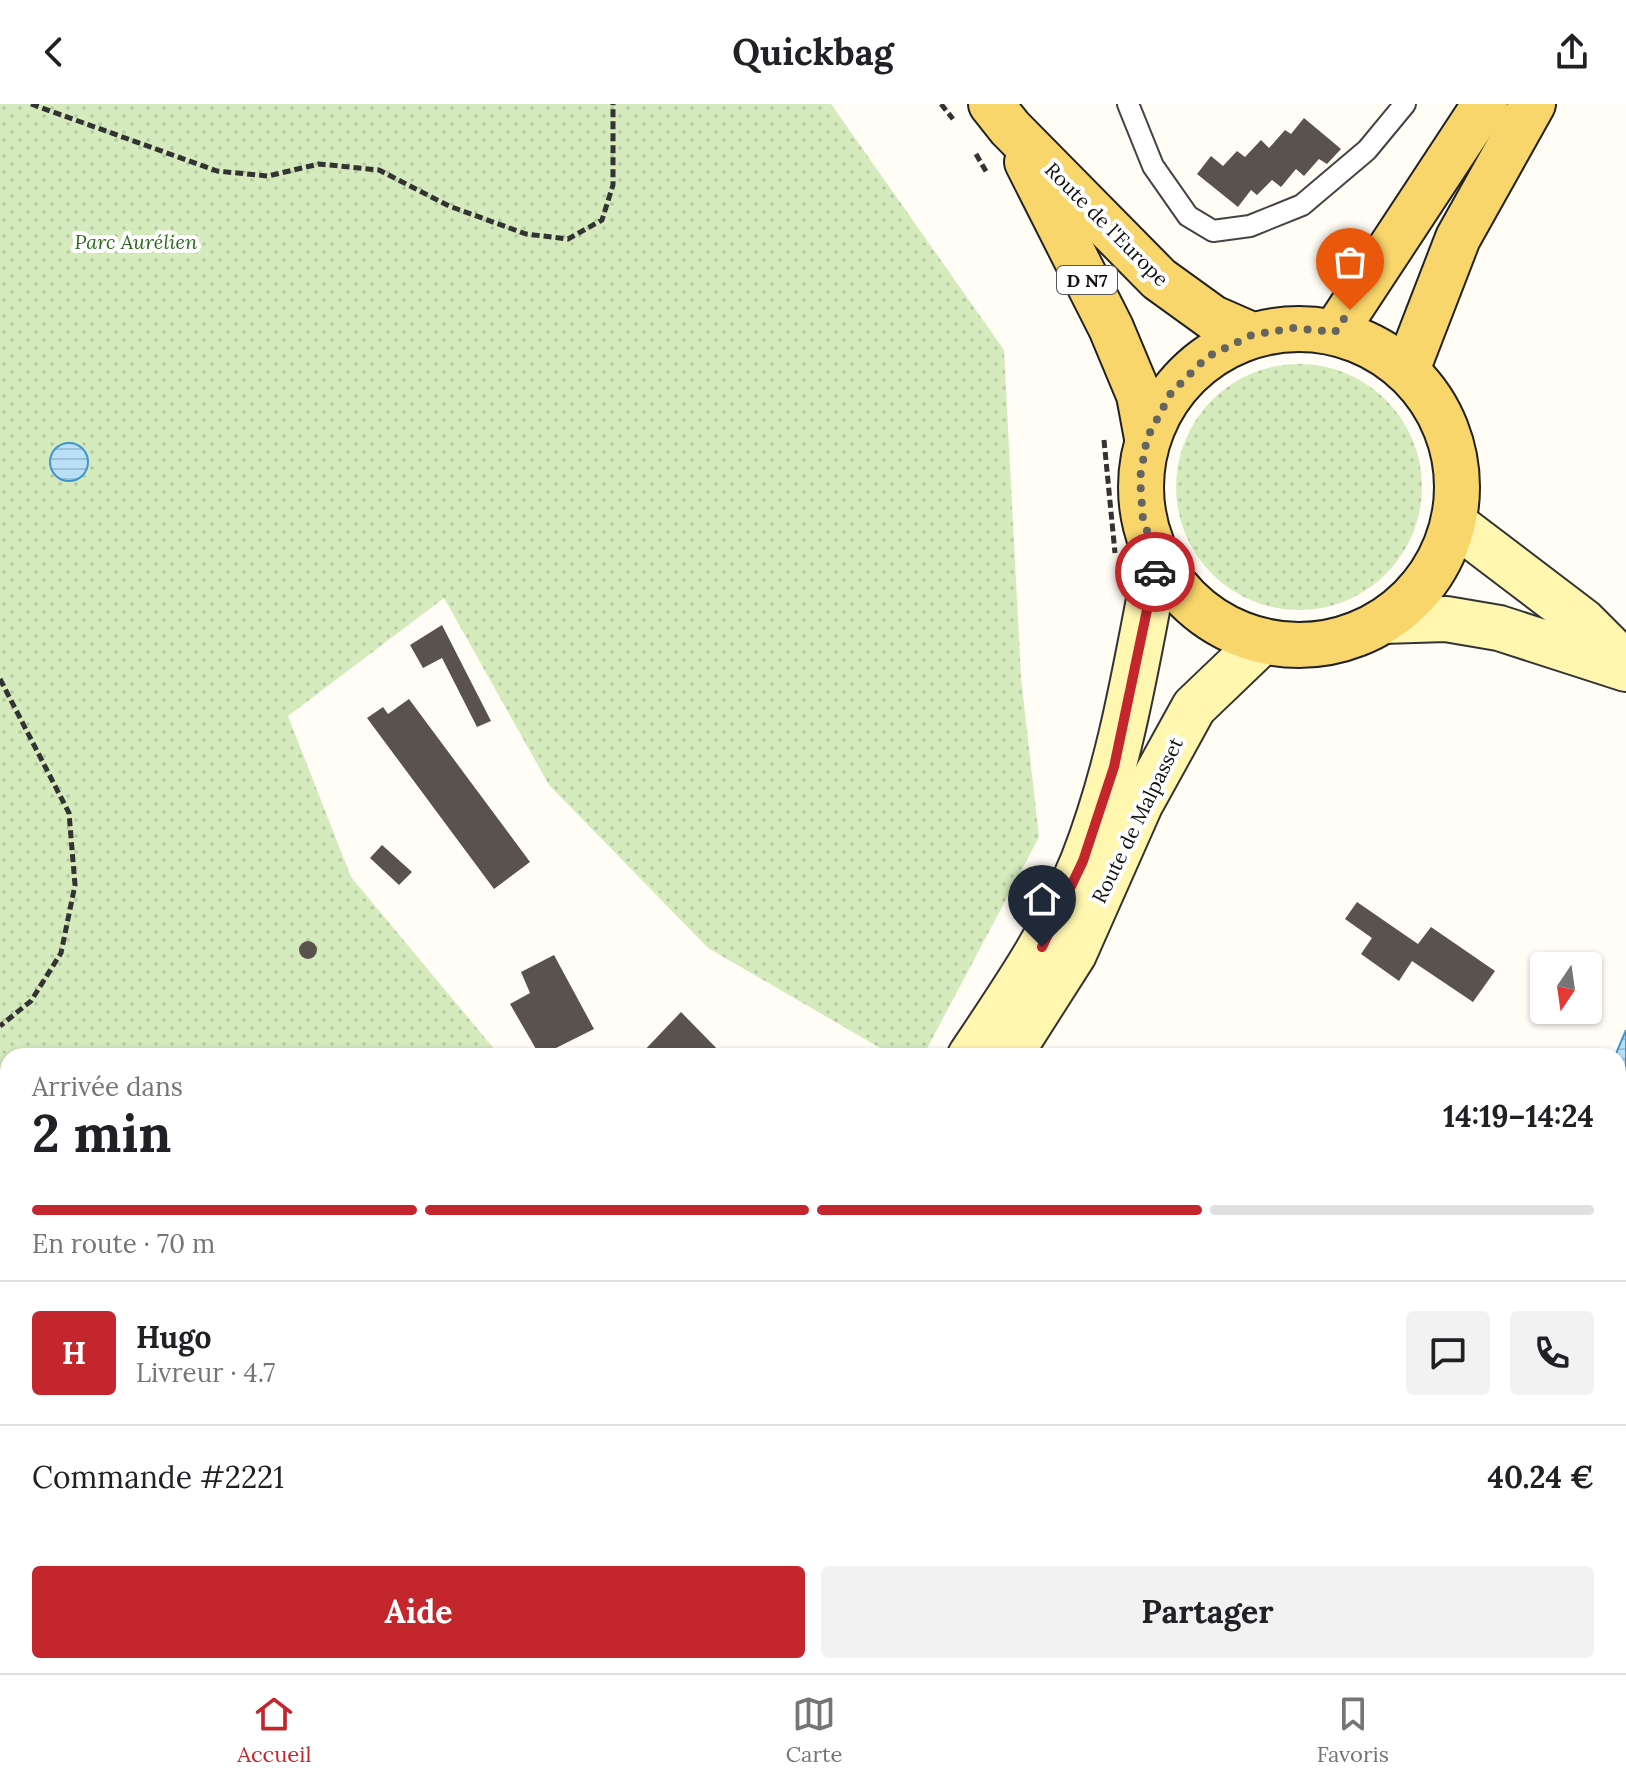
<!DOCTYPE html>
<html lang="fr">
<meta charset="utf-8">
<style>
:root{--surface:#fff;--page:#f2f2f2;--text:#202124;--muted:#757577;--line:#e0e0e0;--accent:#c4262e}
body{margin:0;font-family:Lora,serif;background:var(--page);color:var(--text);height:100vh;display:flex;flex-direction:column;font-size:30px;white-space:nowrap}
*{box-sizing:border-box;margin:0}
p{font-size:26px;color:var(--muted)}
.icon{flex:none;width:44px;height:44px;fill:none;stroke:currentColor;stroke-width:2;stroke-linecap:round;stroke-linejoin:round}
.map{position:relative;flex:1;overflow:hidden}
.panel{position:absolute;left:0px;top:944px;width:1626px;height:626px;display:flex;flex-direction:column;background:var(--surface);border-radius:24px 24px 0 0;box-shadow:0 2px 6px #0004}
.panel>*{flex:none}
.needle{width:52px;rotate:193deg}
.fabs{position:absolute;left:1530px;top:848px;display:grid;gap:16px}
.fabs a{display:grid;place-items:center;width:72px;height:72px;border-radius:8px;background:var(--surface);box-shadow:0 2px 6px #0004;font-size:40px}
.pin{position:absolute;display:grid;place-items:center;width:68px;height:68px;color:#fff;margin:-82px -34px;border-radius:50% 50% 50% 0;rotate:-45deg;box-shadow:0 0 8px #0007}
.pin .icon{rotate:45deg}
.courier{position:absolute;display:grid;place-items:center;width:80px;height:80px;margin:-40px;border:6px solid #c4262e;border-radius:50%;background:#fff;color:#222;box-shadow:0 2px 10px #0007}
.headline em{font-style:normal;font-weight:800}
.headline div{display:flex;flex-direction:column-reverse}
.headline{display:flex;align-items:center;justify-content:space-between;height:136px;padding:0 32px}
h1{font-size:52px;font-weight:800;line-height:60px}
.bar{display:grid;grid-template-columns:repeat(4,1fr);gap:12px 8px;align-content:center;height:96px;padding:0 32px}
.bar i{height:10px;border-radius:6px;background:var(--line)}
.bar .active{background:var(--accent)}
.bar p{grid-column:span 4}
.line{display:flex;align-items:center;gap:20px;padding:0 32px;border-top:2px solid var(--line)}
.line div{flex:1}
.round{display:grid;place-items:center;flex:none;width:84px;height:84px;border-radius:8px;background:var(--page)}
.button{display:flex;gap:16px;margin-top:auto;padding:16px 32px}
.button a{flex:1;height:92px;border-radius:8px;background:var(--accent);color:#fff;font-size:32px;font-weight:800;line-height:92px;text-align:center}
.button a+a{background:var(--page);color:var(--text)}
header{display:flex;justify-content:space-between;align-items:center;height:104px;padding:0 32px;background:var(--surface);font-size:36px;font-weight:800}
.tab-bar{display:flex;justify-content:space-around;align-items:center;height:112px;border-top:2px solid var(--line);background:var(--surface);font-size:22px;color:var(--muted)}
.tab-bar a{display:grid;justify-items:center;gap:4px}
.tab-bar .active{color:var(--accent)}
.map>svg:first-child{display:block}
.grass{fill:url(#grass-dots)}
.water{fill:url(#water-rules);stroke:#3f96cf;stroke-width:2}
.building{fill:#5a524d}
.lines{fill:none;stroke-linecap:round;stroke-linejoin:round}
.service-casing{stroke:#444;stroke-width:24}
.secondary-casing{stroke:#333;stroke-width:48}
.primary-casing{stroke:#222;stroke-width:48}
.path{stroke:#333;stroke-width:5;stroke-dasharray:8 4;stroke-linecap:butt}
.service{stroke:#fff;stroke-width:20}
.secondary{stroke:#fff6b0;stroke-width:44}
.primary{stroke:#f9d66b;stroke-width:44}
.done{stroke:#646461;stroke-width:8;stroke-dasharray:0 14.4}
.route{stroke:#c4262e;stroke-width:10}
.labels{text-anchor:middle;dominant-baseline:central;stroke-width:8;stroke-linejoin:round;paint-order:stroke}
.shield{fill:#fff;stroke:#585858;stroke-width:2}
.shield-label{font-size:18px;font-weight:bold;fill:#111}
.street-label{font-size:20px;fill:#111;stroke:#fff}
.park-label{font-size:20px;font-style:italic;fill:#2f6b1f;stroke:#fff}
</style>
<header><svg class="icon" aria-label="back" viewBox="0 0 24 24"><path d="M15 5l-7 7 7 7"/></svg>Quickbag<svg class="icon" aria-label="share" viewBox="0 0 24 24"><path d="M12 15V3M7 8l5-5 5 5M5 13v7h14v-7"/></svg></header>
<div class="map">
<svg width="1626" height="1569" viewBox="0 0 1626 1569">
<defs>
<pattern id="grass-dots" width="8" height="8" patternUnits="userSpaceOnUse" patternTransform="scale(2)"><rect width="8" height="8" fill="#d5ebbd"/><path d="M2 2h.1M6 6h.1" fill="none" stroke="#b6c8a1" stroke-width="1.8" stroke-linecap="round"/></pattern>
<pattern id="water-rules" width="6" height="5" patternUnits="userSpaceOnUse" patternTransform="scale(2)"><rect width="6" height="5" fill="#b9e0f7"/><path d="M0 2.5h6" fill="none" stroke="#9ebfd3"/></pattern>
</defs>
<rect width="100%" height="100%" fill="#fffdf5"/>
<g class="grass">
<polygon points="0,0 831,0 1004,246 1021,573 1039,733 923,952 894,952 708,844 549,681 444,494 288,612 351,773 500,952 8,952 8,1562 482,1562 478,1569 0,1569"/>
<circle cx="1299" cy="383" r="123"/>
</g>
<g class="water">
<circle cx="69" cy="358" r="19"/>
<polygon points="1626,926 1626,1052 1618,1070 1618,952 1615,952"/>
<polygon points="1204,1562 1263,1562 1257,1569 1199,1569"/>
</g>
<g class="building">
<polygon points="1304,14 1341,45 1327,60 1319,55 1304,72 1296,65 1281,83 1272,76 1257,91 1251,86 1238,103 1197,70 1211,52 1223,62 1237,47 1245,53 1261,36 1269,44 1285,26 1291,30"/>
<polygon points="442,521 491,617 477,623 442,554 423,564 410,541"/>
<polygon points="409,595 530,758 494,785 367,614 383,603 388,610"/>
<polygon points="382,741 412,768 399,781 370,754"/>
<polygon points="1357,798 1418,840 1431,823 1495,867 1473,898 1412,857 1399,877 1361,850 1372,834 1345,815"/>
<circle cx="308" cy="846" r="9"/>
<polygon points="554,851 594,925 540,952 510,900 530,889 521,868"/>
<polygon points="681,908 724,952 639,952"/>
</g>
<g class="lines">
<g class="service-casing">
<polyline id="service" points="1128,0 1153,62 1188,112 1213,127 1250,122 1302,101 1367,46 1405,0"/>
</g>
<g class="secondary-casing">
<g id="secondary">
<polyline points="1454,419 1583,517 1626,560"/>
<polyline points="1383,517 1446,515 1499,524 1626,565"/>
<path d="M970,952C1012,889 1055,827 1083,757C1121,660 1137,556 1157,454"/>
<polyline points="1009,952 1074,850 1140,701 1194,603 1263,537"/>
<polyline points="518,1569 522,1562"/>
<polyline points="563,1569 567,1562"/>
</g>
</g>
<g class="primary-casing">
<g id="primary">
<polyline points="991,0 1010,24 1159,175 1213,214 1252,231"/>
<polyline points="1027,58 1111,224 1139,291 1147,334"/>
<circle cx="1299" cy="383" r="158"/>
<polyline points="1335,228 1485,0"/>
<polyline points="1407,266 1458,134 1533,0"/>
</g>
</g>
<g class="path">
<polyline points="31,0 217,67 268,72 319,60 379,66 449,102 526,130 568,135 602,116 613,81 613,0"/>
<polyline points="941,0 953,15"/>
<polyline points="976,50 987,69"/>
<polyline points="1104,336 1115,449"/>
<polyline points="0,575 69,709 75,781 61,849 31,897 0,922"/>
<polyline points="0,1183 8,1181"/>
<polyline points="0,1463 8,1456"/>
<polyline points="612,1562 616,1569"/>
<polyline points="1187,1569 1191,1562"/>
</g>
<use href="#service" class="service"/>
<use href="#secondary" class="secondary"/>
<use href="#primary" class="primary"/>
</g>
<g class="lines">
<polyline class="done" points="1155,468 1157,454 1143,416 1140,374 1147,334 1171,289 1207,253 1252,231 1293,224 1335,228 1350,206"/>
<polyline class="route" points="1042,843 1083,757 1114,663 1155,468"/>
</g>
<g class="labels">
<rect class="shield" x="1057" y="162" width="60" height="28" rx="6"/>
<g class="shield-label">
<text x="1087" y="176">D N7</text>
</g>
<g class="street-label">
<text transform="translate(1107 120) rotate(45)">Route de l'Europe</text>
<text transform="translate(1137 716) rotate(-64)">Route de Malpasset</text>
</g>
<g class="park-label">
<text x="136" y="137">Parc Aurélien</text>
</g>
</g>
</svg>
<div class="fabs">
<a><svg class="needle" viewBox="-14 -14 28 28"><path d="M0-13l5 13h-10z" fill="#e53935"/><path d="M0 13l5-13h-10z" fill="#757577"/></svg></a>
</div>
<div class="pin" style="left:1350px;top:206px;background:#ea580c"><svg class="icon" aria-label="bag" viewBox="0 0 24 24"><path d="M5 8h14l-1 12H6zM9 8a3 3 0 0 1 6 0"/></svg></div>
<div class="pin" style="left:1042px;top:843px;background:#1f2937"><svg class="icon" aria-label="home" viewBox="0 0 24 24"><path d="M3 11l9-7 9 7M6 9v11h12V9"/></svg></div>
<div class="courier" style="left:1155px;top:468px"><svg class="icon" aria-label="car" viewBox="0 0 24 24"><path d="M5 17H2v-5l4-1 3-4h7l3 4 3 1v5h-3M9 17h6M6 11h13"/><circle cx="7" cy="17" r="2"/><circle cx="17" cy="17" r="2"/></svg></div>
<section class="panel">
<div class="headline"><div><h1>2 min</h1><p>Arrivée dans</p></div><em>14:19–14:24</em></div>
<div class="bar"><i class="active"></i><i class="active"></i><i class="active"></i><i></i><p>En route · 70 m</p></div>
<div class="line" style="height:144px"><b class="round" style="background:var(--accent);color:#fff">H</b><div><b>Hugo</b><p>Livreur · 4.7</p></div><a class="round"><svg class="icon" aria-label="chat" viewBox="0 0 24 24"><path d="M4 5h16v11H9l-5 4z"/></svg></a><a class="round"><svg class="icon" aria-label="phone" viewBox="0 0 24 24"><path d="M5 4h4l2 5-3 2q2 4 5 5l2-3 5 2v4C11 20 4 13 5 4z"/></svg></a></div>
<div class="line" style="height:104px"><div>Commande #2221</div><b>40.24 €</b></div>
<div class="button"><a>Aide</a><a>Partager</a></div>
</section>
</div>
<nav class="tab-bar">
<a class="active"><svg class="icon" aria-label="home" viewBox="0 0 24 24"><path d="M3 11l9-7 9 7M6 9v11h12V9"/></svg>Accueil</a>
<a><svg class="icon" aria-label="map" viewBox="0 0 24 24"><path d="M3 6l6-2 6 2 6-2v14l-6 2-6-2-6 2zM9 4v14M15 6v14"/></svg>Carte</a>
<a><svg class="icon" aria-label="saved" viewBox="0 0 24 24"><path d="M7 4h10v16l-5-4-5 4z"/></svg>Favoris</a>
</nav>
